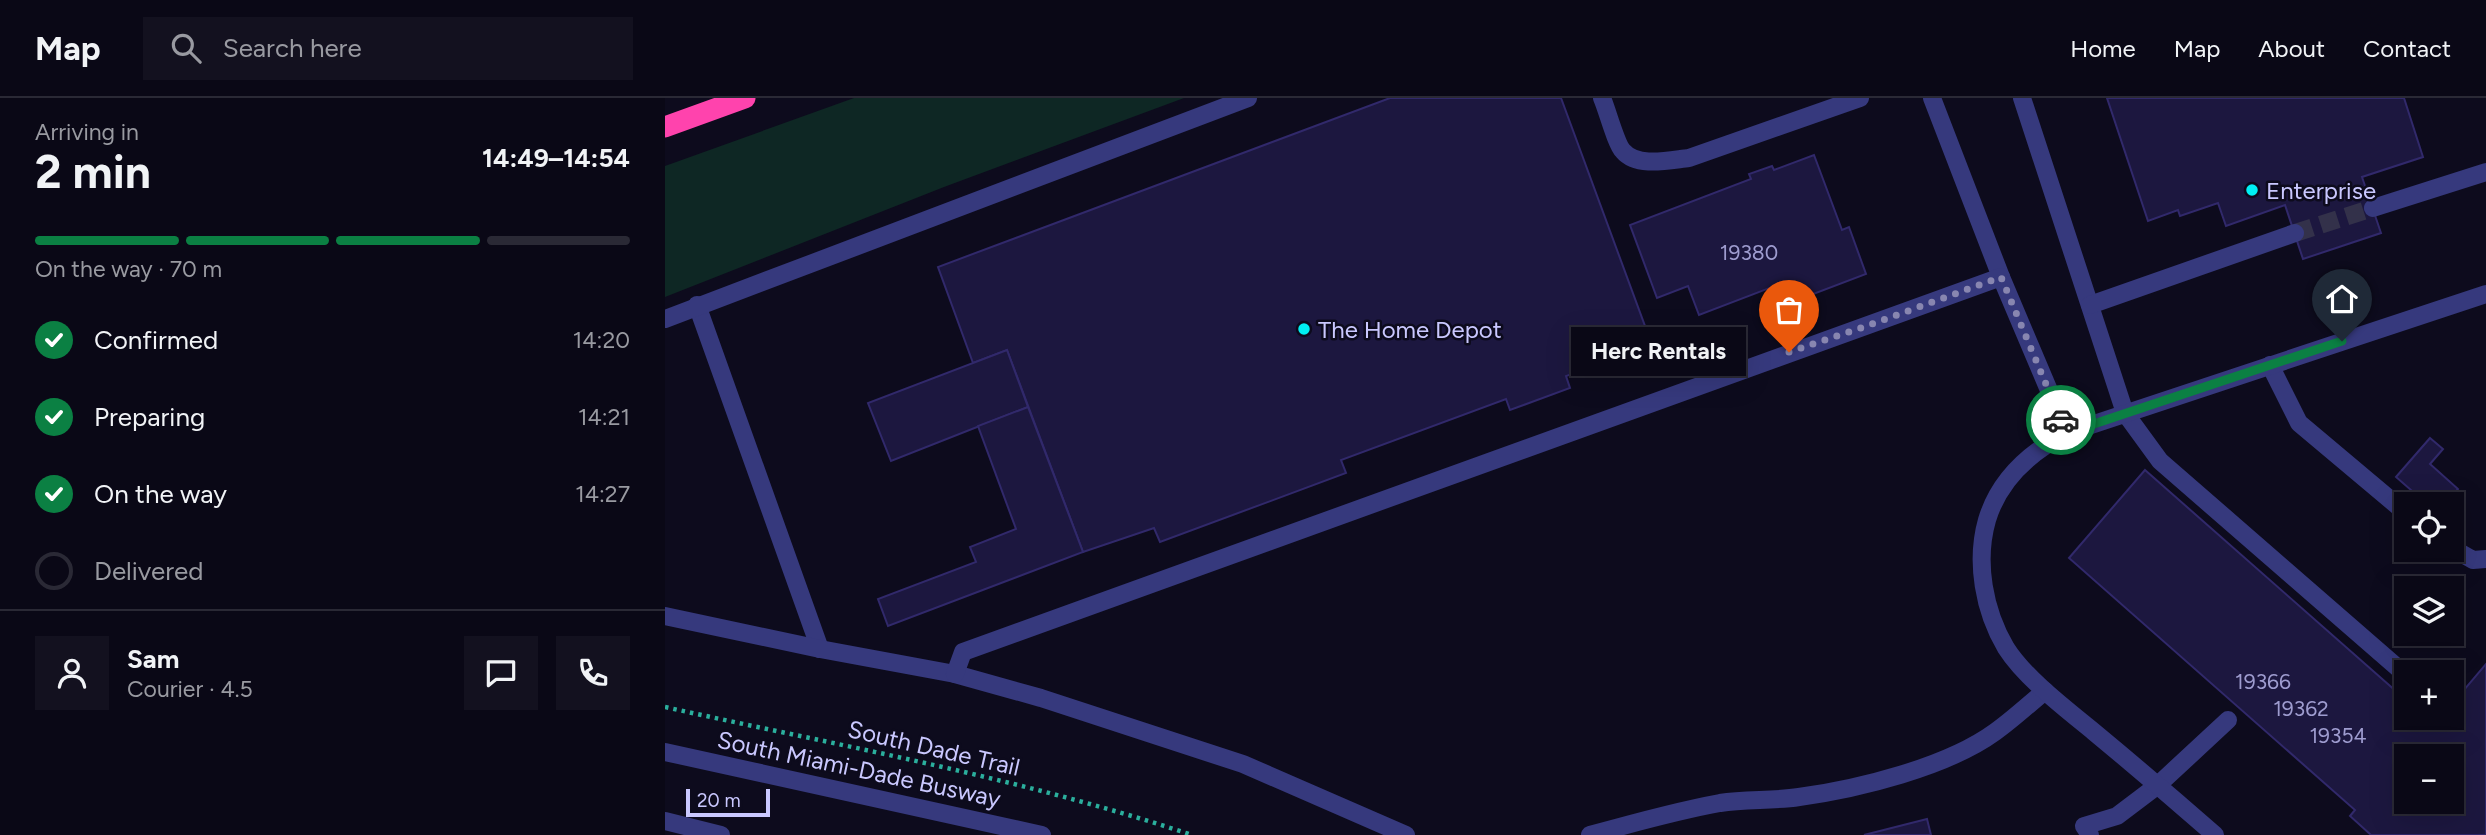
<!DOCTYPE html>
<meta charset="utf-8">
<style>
:root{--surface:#0a0816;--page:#13111f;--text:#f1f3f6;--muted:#999aa1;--line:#2a2935;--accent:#0b8043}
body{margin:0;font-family:Figtree,sans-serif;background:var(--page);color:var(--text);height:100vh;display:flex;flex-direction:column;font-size:26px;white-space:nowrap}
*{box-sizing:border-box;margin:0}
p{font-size:23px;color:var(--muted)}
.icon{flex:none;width:38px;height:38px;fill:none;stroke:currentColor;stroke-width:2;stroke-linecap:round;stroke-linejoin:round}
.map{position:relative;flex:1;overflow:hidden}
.details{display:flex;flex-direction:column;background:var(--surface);width:665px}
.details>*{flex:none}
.controls{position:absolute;left:1729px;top:394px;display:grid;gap:14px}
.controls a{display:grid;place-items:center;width:70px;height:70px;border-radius:0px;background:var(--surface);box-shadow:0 7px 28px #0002,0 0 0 2px var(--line);font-size:35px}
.scale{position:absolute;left:21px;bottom:18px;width:84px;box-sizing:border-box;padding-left:7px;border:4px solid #cac8ff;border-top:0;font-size:19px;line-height:24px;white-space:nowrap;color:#cac8ff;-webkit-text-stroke:5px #0d0b1d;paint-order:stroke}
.pin{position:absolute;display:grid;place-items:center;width:60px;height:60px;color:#fff;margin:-72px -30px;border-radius:50% 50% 50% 0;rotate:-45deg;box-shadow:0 0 7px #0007}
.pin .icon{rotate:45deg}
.courier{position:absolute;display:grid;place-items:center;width:70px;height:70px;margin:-35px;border:5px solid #0b8043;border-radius:50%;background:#fff;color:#222;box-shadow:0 2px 9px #0007}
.bubble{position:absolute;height:49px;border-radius:0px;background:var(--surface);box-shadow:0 7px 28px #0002,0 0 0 2px var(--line);font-size:23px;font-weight:700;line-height:49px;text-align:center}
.summary em{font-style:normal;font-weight:700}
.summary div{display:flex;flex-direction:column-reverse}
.summary{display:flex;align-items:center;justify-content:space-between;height:119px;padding:0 35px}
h1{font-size:46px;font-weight:700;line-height:52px}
.bar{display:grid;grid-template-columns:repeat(4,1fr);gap:10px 7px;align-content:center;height:84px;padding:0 35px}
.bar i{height:9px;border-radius:5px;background:var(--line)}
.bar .on{background:var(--accent)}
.bar p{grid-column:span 4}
.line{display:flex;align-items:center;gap:18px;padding:0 35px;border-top:2px solid var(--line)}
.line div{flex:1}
.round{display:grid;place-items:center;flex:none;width:74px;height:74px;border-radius:0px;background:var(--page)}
ol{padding:0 35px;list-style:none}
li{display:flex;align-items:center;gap:21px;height:77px}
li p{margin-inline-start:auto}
li .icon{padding:7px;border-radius:50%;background:var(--accent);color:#fff;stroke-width:4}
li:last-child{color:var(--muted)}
li i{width:38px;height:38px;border:4px solid var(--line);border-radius:50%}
header{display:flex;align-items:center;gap:42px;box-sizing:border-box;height:98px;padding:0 35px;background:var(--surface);border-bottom:2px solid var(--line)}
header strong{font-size:33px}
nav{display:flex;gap:38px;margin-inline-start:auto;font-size:24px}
.search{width:490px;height:63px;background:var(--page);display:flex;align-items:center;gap:18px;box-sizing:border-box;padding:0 24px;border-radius:0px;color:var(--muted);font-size:26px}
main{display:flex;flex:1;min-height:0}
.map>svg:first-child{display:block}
.green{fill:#0e2724}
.building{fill:#1c173f;stroke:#31296b;stroke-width:2;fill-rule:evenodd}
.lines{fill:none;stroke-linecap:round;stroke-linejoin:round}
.minor-tunnel{stroke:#33314a;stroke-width:18;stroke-dasharray:18 9;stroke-linecap:butt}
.path{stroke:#2baf9d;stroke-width:4.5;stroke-dasharray:3.5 5;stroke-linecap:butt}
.minor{stroke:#36397d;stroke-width:18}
.highway{stroke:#ff43ad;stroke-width:21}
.done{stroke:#8886b0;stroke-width:7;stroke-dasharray:0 12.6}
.route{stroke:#0b8043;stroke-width:9}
.poi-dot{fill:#00eff3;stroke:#0d0b1d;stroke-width:2.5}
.labels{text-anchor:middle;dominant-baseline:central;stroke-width:5;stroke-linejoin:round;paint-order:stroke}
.number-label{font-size:21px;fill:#9e9ccf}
.poi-label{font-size:24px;fill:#cac8ff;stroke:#0d0b1d;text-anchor:start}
.street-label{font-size:24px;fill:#cac8ff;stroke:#0d0b1d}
</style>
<header>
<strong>Map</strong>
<div class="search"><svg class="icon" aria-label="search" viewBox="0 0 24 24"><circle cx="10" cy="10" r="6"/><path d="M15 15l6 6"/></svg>Search here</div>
<nav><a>Home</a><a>Map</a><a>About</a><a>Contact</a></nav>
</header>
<main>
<section class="details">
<div class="summary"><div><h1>2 min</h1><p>Arriving in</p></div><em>14:49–14:54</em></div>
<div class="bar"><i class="on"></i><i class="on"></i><i class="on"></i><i></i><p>On the way · 70 m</p></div>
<ol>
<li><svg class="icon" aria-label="check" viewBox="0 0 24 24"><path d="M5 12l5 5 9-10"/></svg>Confirmed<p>14:20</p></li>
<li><svg class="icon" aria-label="check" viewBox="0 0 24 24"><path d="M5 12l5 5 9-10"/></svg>Preparing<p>14:21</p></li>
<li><svg class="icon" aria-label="check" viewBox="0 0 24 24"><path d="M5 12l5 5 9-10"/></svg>On the way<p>14:27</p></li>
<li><i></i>Delivered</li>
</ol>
<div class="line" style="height:126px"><a class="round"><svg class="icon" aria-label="person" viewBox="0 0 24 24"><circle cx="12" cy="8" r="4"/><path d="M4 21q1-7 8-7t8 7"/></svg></a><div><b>Sam</b><p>Courier · 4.5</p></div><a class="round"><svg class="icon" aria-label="chat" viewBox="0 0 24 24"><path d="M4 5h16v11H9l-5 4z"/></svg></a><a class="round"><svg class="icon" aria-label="phone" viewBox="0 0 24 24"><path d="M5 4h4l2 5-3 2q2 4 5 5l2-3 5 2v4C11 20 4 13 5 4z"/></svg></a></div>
</section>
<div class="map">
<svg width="1821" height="737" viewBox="0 0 1821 737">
<rect width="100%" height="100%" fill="#0d0b1d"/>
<polygon class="green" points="189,0 519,0 279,89 0,199 0,68"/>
<g class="building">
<polygon points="725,0 896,0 987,247 901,278 905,290 845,312 841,301 676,362 681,375 495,444 489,430 418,454 342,252 308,265 273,169"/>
<polygon points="1442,0 1739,0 1758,59 1697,79 1716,135 1638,161 1620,107 1561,128 1553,105 1515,118 1513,112 1483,123"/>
<polygon points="1149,57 1177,132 1184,129 1201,176 1122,206 1115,186 1034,217 1023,188 992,200 965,127 1086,81 1084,76 1107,68 1109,72"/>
<polygon points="342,252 363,309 226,363 203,305"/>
<polygon points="363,309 418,454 223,528 213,501 311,464 305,449 351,431 313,328"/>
<polygon points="1765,340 1778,351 1765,366 1793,391 1780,406 1762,406 1731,379"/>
<path d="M1480,372L1741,602V620H1761L1769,626L1775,620H1787V606L1821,566V737H1706L1685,718L1690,712L1404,460ZM1741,658H1787V704H1741Z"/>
<polygon points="1262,721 1266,737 1199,737"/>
</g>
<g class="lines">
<polyline class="minor-tunnel" points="1630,135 1708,110"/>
<path class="path" d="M0,609C176,648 356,680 527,737"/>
<g class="minor">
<path d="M937,0C942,11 951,46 958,53C972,70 1005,62 1024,60L1195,0"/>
<polyline points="1267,0 1336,179"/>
<polyline points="1357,0 1460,315 1495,363 1741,577"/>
<polyline points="1708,110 1821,74"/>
<polyline points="32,207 155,551"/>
<polyline points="1425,207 1630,135"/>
<polyline points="0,221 583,0"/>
<polyline points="1605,267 1634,325 1741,415"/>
<polyline points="1787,450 1808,462 1821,461"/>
<polyline points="0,518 155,551 290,576 376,600 578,666 741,737"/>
<polyline points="290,576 298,554 1336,179 1402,335"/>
<polyline points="0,654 377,737"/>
<polyline points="0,723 56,737"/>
<path d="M925,737C968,725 1011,713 1055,705C1081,701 1108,703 1134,699C1193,691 1282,669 1330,634C1347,622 1363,607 1380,593"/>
<polyline points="1425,737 1419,728 1452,718 1493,687 1563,622"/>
<path d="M1550,737C1510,702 1470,668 1429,634C1401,611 1360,580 1341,550C1319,513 1310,464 1322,422C1334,382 1365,354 1402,335L1821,196"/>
</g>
<polyline class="highway" points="0,29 80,0"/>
</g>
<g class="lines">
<polyline class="done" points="1124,254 1199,229 1336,179 1396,322"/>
<polyline class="route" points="1396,322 1402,335 1677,243"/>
</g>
<g class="poi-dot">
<circle cx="1587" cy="92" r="7"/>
<circle cx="639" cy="231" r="7"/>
</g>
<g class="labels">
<g class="number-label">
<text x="1084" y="154">19380</text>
<text x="1598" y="583">19366</text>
<text x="1636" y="610">19362</text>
<text x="1673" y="637">19354</text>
</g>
<g class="poi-label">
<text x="1601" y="92">Enterprise</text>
<text x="653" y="231">The Home Depot</text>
</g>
<g class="street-label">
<text transform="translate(269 650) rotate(13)">South Dade Trail</text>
<text transform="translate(194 671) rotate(12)">South Miami-Dade Busway</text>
</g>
</g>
</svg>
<div class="controls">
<a><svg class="icon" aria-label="locate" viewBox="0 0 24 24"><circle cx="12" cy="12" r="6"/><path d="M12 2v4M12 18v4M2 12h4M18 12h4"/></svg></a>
<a><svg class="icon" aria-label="layers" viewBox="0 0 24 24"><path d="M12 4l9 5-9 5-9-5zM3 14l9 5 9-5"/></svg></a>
<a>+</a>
<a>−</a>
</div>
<div class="scale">20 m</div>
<div class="pin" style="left:1124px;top:254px;background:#ea580c"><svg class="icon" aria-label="bag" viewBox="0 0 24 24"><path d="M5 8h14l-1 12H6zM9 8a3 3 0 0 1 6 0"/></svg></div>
<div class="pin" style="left:1677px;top:243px;background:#1f2937"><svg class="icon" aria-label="home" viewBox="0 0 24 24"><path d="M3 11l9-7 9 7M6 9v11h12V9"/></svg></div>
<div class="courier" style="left:1396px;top:322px"><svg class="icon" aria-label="car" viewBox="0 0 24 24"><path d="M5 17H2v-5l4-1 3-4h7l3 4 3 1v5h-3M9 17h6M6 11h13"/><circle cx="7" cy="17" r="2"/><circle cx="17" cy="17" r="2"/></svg></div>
<div class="bubble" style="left:906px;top:229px;width:175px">Herc Rentals</div>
</div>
</main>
